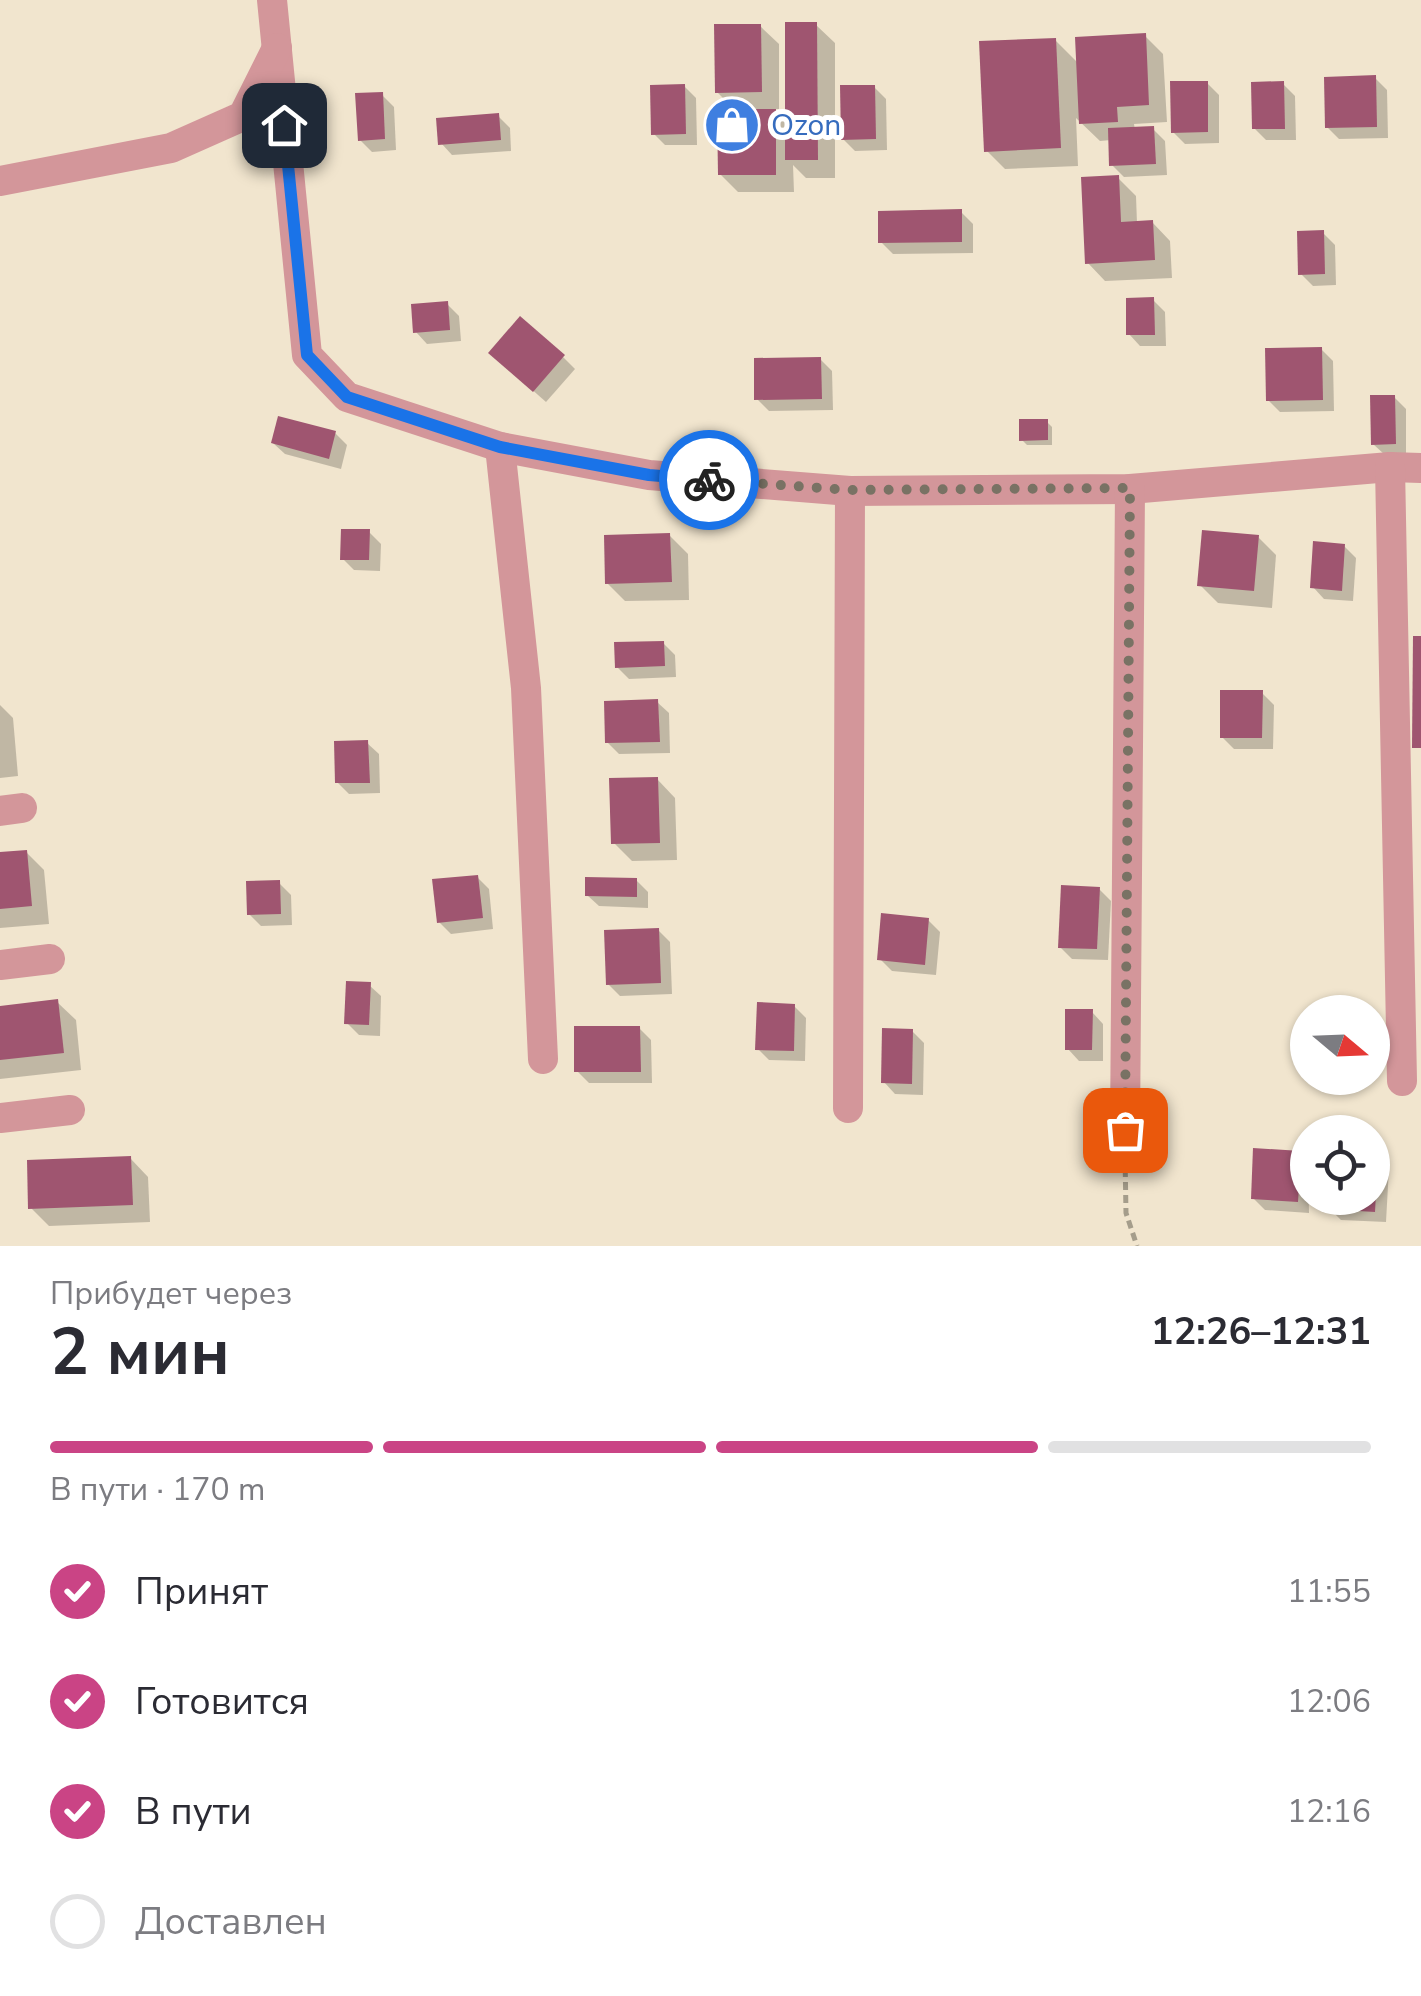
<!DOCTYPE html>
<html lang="ru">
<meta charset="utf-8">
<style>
:root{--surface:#fff;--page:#f7f7f7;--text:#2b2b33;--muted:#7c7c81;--line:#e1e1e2;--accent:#ca4485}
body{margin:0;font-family:"Nunito Sans",sans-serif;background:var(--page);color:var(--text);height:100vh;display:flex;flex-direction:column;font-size:38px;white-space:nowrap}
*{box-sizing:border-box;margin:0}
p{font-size:32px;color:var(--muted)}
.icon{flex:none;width:55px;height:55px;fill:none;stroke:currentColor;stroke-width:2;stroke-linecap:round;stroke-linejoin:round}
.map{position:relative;height:1246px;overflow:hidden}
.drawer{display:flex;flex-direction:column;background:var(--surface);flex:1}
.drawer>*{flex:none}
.needle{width:65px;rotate:109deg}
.tools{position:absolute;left:1290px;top:995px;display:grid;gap:20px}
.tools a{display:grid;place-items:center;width:100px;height:100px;border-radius:50%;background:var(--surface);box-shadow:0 2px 8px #0004;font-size:50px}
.pin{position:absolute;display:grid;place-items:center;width:85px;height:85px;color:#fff;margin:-42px;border-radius:20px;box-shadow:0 5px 15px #0006}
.courier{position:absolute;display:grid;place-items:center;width:100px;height:100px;margin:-50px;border:8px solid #1a73e8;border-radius:50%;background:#fff;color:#222;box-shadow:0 2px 12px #0007}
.overview em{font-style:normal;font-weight:700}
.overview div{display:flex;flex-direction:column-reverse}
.overview{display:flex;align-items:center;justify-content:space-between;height:170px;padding:0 50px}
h1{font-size:65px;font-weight:700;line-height:75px}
.bar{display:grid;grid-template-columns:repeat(4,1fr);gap:15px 10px;align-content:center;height:120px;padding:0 50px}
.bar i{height:12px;border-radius:8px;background:var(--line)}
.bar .on{background:var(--accent)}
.bar p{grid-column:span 4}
ol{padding:0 50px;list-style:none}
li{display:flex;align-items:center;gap:30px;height:110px}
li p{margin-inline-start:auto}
li .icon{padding:10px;border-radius:50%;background:var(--accent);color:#fff;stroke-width:4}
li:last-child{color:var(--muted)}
li i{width:55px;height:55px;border:5px solid var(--line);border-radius:50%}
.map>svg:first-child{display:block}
.shadow{fill:#0003}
.building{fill:#9f5570}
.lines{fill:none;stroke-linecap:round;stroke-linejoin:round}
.path{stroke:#a59d8b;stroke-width:5;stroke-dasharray:8 5;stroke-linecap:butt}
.minor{stroke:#d3969a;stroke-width:30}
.done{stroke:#797264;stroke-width:10;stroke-dasharray:0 18}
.route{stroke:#1a73e8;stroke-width:12}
.labels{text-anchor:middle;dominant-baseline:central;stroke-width:10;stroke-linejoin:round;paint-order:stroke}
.shop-label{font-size:30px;fill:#366cbe;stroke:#fff;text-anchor:start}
</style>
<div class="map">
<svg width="1421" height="1246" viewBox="0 0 1421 1246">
<rect width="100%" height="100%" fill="#f1e5ce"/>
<g class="shadow">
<polygon points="816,25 835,43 835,178 806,178 793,165 794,192 738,192 720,174 737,112 717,92 760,26 779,44 779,109 773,109 788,124"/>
<polygon points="1145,36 1163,54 1167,122 1134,124 1135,130 1153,129 1165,141 1167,175 1124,177 1112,165 1111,140 1100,141 1076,118 1078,166 1005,169 987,151 1055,40 1079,64"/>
<polygon points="1375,78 1387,90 1388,138 1339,139 1327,127"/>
<polygon points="1207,83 1219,95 1219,143 1185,144 1173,132"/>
<polygon points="1283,84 1295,96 1296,140 1266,140 1254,128"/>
<polygon points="684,86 696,98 697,145 665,145 653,133"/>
<polygon points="874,87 886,99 887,150 855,151 843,139"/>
<polygon points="382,95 394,107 396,150 372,152 360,140"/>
<polygon points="498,116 510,128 511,151 452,155 441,143"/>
<polygon points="1118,178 1136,196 1137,223 1152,222 1170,241 1172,278 1105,281 1087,262"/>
<polygon points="961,212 973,224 973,253 893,254 881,242"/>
<polygon points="1323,233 1335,245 1336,285 1313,286 1301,274"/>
<polygon points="1153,300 1165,312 1166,346 1140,346 1129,334"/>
<polygon points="447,304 459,316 461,341 427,344 416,332"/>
<polygon points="1321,349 1333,361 1334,411 1280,412 1268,400"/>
<polygon points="563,357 575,369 546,402 503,364"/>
<polygon points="820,359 832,371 833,410 769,411 757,399"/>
<polygon points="1394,397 1406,409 1406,455 1385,455 1373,444"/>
<polygon points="1047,422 1052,427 1052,445 1027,445 1022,440"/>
<polygon points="335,433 347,445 341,469 285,454 273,443"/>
<polygon points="369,532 381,544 380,571 354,570 343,559"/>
<polygon points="670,536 688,554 689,600 625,601 607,583"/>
<polygon points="1258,537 1276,555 1272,608 1218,603 1200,585"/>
<polygon points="1344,546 1356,558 1353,601 1324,599 1313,587"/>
<polygon points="663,643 675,655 676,677 629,679 617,667"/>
<polygon points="1262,693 1274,705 1273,749 1234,749 1222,737"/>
<polygon points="657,702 669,713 670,753 619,754 607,742"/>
<polygon points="0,705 13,718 18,776 0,778"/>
<polygon points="367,743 379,754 380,793 349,794 337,782"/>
<polygon points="657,779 675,798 677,860 632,861 614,843"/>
<polygon points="26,852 44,870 49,924 0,928 0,855"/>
<polygon points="477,877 489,889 493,929 451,934 439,922"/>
<polygon points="636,880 648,892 648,908 599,906 587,895"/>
<polygon points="279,883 291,895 292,925 261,926 249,914"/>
<polygon points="1099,889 1111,901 1108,960 1072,959 1060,947"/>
<polygon points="928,920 940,932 936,975 892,971 880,959"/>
<polygon points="658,930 670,942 672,994 620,996 608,984"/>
<polygon points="369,985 381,996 380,1036 359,1035 347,1023"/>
<polygon points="57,1002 76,1020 81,1070 0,1079 0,1008"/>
<polygon points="794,1006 806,1018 805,1061 769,1060 758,1049"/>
<polygon points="1092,1012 1103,1024 1103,1061 1079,1061 1068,1049"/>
<polygon points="639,1028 651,1040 652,1083 589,1083 577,1071"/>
<polygon points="912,1031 924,1043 923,1095 895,1094 884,1082"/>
<polygon points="1300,1153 1308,1161 1309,1213 1265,1210 1253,1198"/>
<polygon points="1377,1157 1389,1168 1386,1222 1341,1220 1329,1208 1329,1198 1372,1198"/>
<polygon points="130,1158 148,1177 150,1222 49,1226 31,1208"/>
</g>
<g class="building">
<polygon points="785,22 817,22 818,160 785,160"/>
<polygon points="714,24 761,24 762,92 715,93"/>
<polygon points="1146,33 1149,105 1117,107 1118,122 1079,124 1075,37"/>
<polygon points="1056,38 1061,148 984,152 979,41"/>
<polygon points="1376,75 1377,127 1325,128 1324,77"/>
<polygon points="1170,81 1208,81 1208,132 1171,133"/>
<polygon points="1284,81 1285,129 1252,129 1251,82"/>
<polygon points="685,84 686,134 651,135 650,85"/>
<polygon points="840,85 875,85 876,139 841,140"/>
<polygon points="383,92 385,139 358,141 355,93"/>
<polygon points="717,109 776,109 776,175 718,175"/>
<polygon points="499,113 501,140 438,145 436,118"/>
<polygon points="1154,126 1156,164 1109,166 1108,128"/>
<polygon points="1119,175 1121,222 1153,220 1155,260 1085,264 1081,177"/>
<polygon points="962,209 962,242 878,243 878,211"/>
<polygon points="1324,230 1325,274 1298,275 1297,231"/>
<polygon points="1154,297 1155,335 1126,335 1126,298"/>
<polygon points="448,301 450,330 413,333 411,304"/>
<polygon points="520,316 565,355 533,392 488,353"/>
<polygon points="1322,347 1323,400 1266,401 1265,348"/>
<polygon points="821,357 822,399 754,400 754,358"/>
<polygon points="1370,395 1395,395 1396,444 1371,445"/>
<polygon points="278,416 336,431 329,459 271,443"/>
<polygon points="1019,419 1048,419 1048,440 1019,441"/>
<polygon points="341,529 370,529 369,560 340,560"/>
<polygon points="1202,530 1259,535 1254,591 1197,586"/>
<polygon points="670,533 672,582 605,584 604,535"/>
<polygon points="1313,541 1345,544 1342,591 1310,588"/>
<polygon points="1413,636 1421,636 1421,748 1412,748"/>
<polygon points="664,641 665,666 615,668 614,642"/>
<polygon points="1220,690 1263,690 1262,738 1220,738"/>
<polygon points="658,699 660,742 605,743 604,701"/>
<polygon points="368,740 370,783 335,783 334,741"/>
<polygon points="658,777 660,843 611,844 609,778"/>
<polygon points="27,850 32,906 0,909 0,852"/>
<polygon points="478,875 483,918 437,923 432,879"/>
<polygon points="585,877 637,878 637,897 585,896"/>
<polygon points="280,880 281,914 247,915 246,881"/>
<polygon points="1061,885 1100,887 1097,949 1058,948"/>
<polygon points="881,913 929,918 925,965 877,960"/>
<polygon points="659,928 661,983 606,985 604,930"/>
<polygon points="346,981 371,982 369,1025 344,1024"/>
<polygon points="58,999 64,1053 0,1060 0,1006"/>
<polygon points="757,1002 795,1004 794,1051 755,1050"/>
<polygon points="1065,1009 1093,1009 1092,1050 1065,1050"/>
<polygon points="574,1026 640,1026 641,1072 574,1072"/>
<polygon points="882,1028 913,1029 912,1084 881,1083"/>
<polygon points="1308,1030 1308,1052 1298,1052 1298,1031"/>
<polygon points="1253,1148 1301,1151 1298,1202 1251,1199"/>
<polygon points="1372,1154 1378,1154 1375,1212 1326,1209 1327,1198 1372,1198"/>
<polygon points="131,1156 133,1205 28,1209 27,1160"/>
</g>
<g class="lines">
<polyline class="path" points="1125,1156 1126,1213 1137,1246"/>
<g class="minor">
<polyline points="272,0 307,355 347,397 500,447 649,475 850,491 1130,489 1390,467 1421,468"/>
<polyline points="0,181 171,148 243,116 277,48"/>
<polyline points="500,447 526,688 543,1059"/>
<polyline points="1390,467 1402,1081"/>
<polyline points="0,811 22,808"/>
<polyline points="0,965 50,959"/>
<polyline points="848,1108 850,491"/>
<polyline points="0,1118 70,1110"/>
<polyline points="1125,1130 1130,489"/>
</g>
</g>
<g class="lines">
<polyline class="done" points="709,480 850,490 1130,488 1125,1130"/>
<polyline class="route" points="284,125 307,355 347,397 500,447 649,475 709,480"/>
</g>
<defs>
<g id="shop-disc" transform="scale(2.875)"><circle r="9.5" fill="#3f7fe0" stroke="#fff"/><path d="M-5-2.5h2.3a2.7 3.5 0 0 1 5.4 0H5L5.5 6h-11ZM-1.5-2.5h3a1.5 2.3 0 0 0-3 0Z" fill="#fff"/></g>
</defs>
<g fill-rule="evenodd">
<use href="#shop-disc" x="732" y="125"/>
</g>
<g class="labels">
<g class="shop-label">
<text x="771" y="125">Ozon</text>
</g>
</g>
</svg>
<div class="tools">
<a><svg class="needle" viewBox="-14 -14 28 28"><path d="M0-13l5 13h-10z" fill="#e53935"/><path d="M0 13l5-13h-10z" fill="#7c7c81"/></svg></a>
<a><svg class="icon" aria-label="locate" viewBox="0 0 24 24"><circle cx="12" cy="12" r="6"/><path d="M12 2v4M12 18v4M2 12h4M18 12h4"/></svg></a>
</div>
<div class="pin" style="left:1125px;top:1130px;background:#ea580c"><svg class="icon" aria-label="bag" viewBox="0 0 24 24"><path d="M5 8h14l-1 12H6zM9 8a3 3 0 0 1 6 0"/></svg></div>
<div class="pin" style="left:284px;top:125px;background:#1f2937"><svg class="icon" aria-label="home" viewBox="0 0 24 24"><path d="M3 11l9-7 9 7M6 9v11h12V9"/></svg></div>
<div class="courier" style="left:709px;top:480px"><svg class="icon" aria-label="bike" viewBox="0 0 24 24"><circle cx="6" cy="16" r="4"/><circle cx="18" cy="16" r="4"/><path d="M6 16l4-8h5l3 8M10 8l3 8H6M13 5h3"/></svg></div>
</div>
<section class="drawer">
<div class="overview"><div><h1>2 мин</h1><p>Прибудет через</p></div><em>12:26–12:31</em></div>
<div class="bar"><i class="on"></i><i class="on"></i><i class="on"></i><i></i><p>В пути · 170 m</p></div>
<ol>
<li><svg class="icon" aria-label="check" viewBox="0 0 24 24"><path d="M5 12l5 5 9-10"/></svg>Принят<p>11:55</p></li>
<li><svg class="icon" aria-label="check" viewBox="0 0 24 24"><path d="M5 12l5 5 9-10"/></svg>Готовится<p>12:06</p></li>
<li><svg class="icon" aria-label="check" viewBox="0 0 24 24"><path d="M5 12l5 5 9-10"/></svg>В пути<p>12:16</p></li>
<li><i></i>Доставлен</li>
</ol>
</section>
